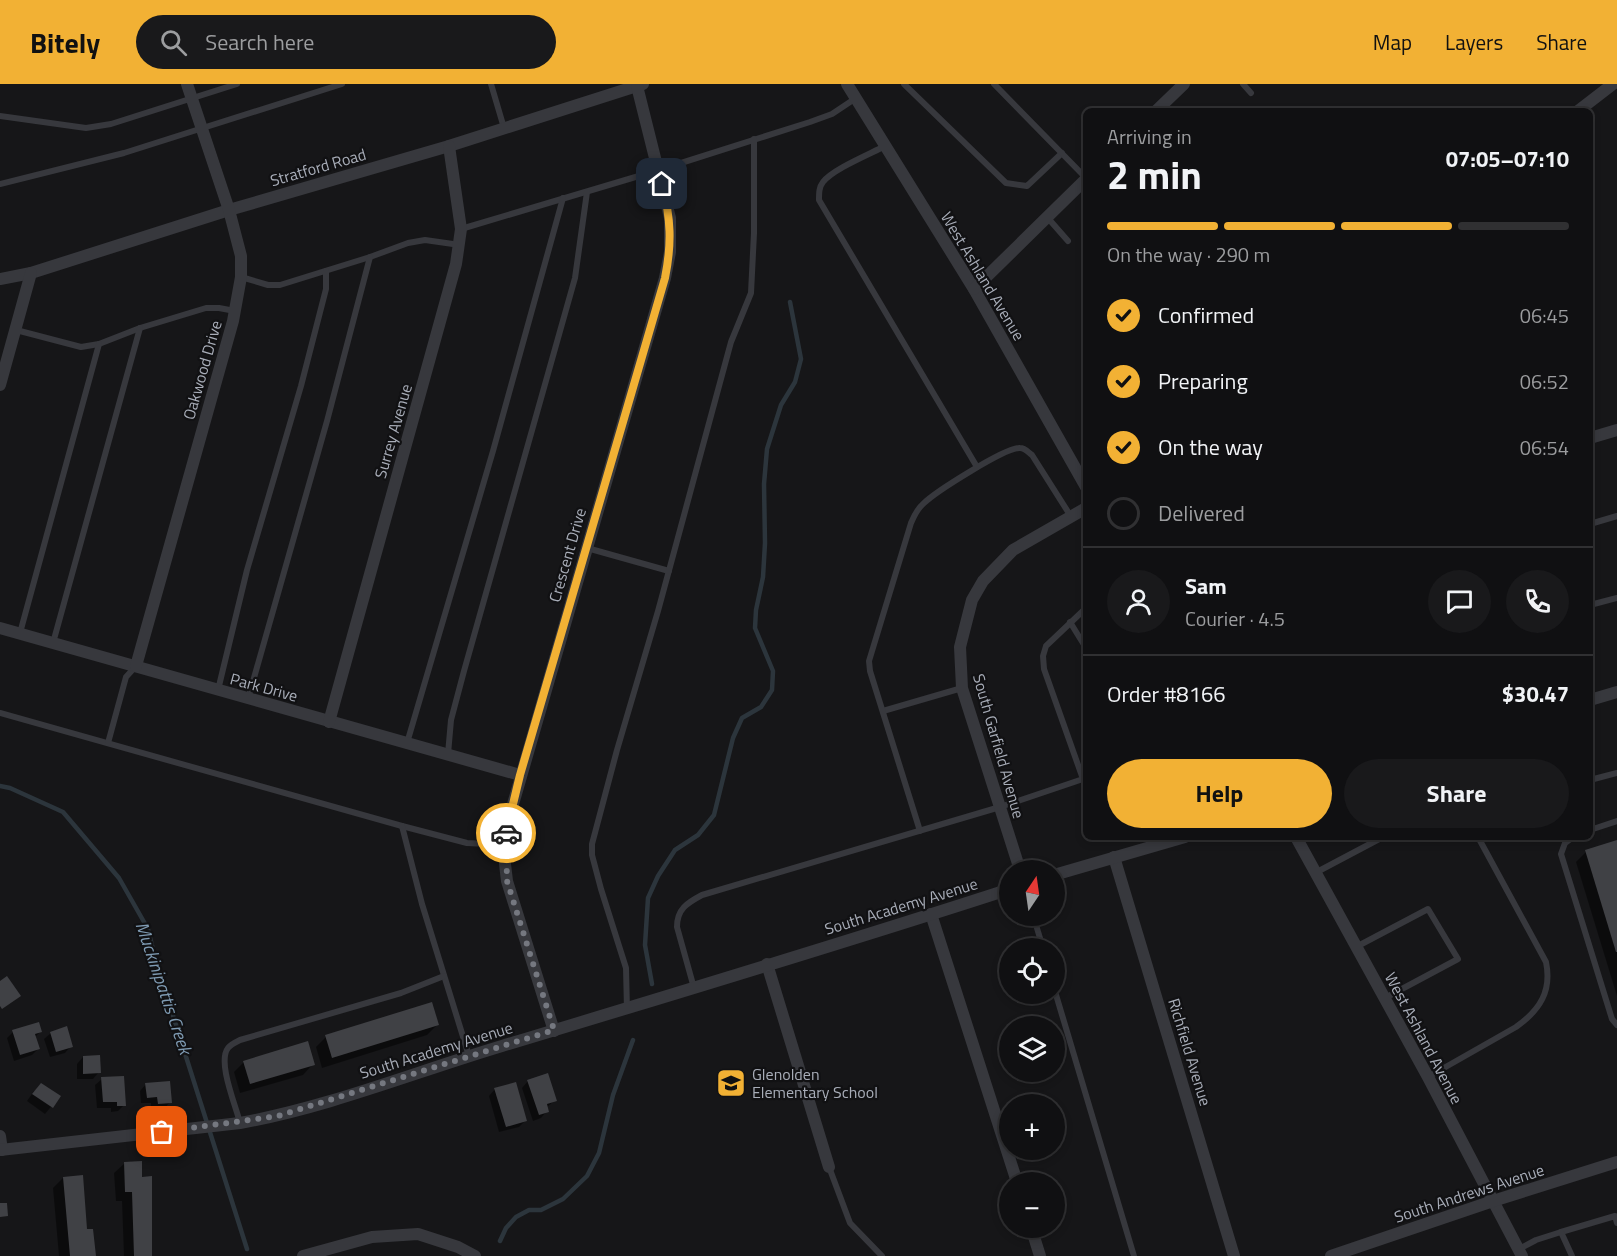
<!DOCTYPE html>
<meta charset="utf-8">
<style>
:root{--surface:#101012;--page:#19191b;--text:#f1f3f6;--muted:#9c9d9f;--line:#303032;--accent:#f2b134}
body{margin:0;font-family:"Titillium Web",sans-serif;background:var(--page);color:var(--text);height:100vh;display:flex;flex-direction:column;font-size:22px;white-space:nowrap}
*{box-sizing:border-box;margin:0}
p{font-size:20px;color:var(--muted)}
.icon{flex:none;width:33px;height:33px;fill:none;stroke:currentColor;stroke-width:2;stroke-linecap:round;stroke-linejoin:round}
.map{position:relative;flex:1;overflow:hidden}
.side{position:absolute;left:1083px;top:24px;width:510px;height:732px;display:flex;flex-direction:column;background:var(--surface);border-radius:9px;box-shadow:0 3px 9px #0003,0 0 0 2px var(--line)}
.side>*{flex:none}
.needle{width:39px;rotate:13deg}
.controls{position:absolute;left:999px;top:776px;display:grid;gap:12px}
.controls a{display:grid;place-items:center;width:66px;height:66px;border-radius:50%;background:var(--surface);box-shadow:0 3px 9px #0003,0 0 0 2px var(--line);font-size:30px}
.pin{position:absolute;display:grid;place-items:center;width:51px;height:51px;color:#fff;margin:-26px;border-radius:12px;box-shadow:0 3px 9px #0006}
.courier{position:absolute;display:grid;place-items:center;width:60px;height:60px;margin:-30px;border:4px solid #f2b134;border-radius:50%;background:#fff;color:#222;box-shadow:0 2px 8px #0007}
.summary em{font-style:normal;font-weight:700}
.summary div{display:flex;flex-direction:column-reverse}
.summary{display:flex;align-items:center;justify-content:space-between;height:102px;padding:0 24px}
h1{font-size:39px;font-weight:700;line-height:45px}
.bar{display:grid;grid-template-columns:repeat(4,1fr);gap:9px 6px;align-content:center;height:72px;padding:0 24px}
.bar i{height:8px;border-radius:4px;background:var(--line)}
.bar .active{background:var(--accent)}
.bar p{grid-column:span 4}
.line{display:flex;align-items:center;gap:15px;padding:0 24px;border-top:2px solid var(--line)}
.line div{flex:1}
.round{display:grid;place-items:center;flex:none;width:63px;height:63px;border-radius:32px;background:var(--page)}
ol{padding:0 24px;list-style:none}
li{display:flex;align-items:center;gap:18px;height:66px}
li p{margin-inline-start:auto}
li .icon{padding:6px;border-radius:50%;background:var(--accent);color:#111;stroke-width:4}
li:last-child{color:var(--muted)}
li i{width:33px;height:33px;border:3px solid var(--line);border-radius:50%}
.primary-button{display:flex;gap:12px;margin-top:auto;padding:12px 24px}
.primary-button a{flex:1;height:69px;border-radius:36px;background:var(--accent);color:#111;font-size:24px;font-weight:700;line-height:69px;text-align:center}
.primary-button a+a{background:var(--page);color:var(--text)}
header{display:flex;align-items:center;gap:36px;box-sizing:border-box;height:84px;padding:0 30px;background:var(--accent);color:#111}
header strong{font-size:28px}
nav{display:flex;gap:33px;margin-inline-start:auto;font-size:21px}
.search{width:420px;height:54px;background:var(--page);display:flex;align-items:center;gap:15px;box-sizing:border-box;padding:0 21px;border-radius:33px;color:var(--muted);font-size:22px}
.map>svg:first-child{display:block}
.shadow{fill:#0007}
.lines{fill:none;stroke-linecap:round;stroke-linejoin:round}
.stream{stroke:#2c353c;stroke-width:4.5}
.building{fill:#404145}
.lane{stroke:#37383d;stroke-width:6}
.street{stroke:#37383d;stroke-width:12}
.done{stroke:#757880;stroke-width:6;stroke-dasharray:0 10.8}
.route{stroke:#f2b134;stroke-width:8}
.labels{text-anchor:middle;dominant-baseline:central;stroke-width:4.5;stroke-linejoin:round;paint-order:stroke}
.street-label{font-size:16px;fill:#a8adb8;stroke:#111113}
.poi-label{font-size:16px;fill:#a8adb8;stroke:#111113;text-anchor:start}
.water-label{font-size:18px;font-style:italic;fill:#7f9bb3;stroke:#111113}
</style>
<header>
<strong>Bitely</strong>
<div class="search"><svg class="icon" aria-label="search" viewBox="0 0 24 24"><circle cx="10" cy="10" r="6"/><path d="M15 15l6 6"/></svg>Search here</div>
<nav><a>Map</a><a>Layers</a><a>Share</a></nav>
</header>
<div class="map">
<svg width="1617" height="1172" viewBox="0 0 1617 1172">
<rect width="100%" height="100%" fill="#161618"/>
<g class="shadow">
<polygon points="1617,758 1617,912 1576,778 1586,768"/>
<polygon points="437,941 427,951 322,984 316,963 326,953"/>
<polygon points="41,947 35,953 38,965 32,971 14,977 7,954 13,948"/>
<polygon points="51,949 71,962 65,969 50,973 44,955"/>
<polygon points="83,973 99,988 93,995 77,995 77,980"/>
<polygon points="244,978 313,980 303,991 240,1009 234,988"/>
<polygon points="102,995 124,1021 118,1027 111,1028 111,1024 97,1024 95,1001"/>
<polygon points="528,997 555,1016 546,1024 547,1027 541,1034 533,1037 522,1004"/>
<polygon points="146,1000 170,1018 164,1025 151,1026 151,1019 141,1019 140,1007"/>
<polygon points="495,1005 526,1036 519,1043 499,1048 489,1012"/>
<polygon points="34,1007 59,1013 45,1030 27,1017"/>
<polygon points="125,1079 151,1172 124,1172 122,1117 116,1117 114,1089"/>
<polygon points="63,1094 86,1147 94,1172 59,1172 53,1104"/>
</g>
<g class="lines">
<g class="stream">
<polyline points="0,702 10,704 63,728 119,794 148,845 156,878 247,1165"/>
<polyline points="652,900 645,861 648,814 658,792 675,766 698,751 714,731 733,654 742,634 761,623 772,606 773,587 755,544 756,526 763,493 765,459 764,400 767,365 781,321 795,298 801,275 790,218"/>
<polyline points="500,1157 506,1144 516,1133 529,1126 541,1126 563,1115 587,1092 599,1069 613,1011 633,956"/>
</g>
</g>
<g class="building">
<polygon points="1617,756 1617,868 1616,868 1585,766"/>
<polygon points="7,892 21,912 2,925 0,922 0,897"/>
<polygon points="432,918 439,941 332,974 325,951"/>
<polygon points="39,938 42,948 35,950 40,965 20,971 12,946"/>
<polygon points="67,942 73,963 56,968 50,948"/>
<polygon points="308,957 315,981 250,1000 243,977"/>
<polygon points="100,971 101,989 83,990 83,972"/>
<polygon points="548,989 557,1017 547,1020 549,1028 539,1031 527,996"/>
<polygon points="124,992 126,1022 117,1022 117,1018 103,1018 101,993"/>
<polygon points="170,997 172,1019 158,1020 157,1013 147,1014 145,999"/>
<polygon points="516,998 527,1037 506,1043 494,1004"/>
<polygon points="41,999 61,1012 53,1024 32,1010"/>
<polygon points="142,1077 142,1093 152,1092 152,1172 134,1172 132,1108 125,1108 124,1078"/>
<polygon points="83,1091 87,1145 93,1145 96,1172 70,1172 63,1093"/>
<polygon points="0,1119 7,1119 8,1132 0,1133"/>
</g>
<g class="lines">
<g class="lane">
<polyline points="491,0 504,44"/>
<polyline points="904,0 1006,99 1027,102 1062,69"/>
<polyline points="994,0 1086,94"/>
<polyline points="1243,0 1251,9"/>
<polyline points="0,32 86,44 111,40 237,0"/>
<path d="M885,62C870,70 833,85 823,98C819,103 819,109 819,116L977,383"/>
<polyline points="0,100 124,69 342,0"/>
<polyline points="1047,133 1068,157"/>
<polyline points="461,145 659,86 810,38 832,30 856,14"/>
<polyline points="241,193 268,201 280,201 370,173 408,159 425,156 460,161"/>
<polyline points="16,246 81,263 99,260 140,244 206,224 219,224 235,227"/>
<polyline points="1590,440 1617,432"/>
<polyline points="587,464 669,487"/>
<polyline points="1590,521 1617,514"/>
<polyline points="1070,538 1086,564"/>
<polyline points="20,549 99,260"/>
<polyline points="53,559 140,244"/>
<polyline points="218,606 247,486 301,302 326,205 326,187"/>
<polyline points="248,615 327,337 370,173"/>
<polyline points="883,627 962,604"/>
<polyline points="0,629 402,742 467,759 506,761"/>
<polyline points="108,659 126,593 136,582"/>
<polyline points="407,659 493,367 563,114"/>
<polyline points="448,670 451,636 464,587 575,194 587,108"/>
<polyline points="1083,695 1044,585 1043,572 1046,562 1086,524"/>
<polyline points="1590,696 1617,689"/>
<polyline points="402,742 422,820 469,972"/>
<polyline points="1590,746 1617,737"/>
<path d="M920,747L870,587L869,577L911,439C914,432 917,425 923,420C935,408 1006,363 1020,364C1025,364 1028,368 1032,371L1070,431"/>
<polyline points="1573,753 1565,759 1561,770 1612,935 1617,941"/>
<polyline points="1315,789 1383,753"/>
<polyline points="1033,831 1043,864"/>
<polyline points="1356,863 1428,825 1458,875 1385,914"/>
<path d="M694,904L677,843C677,825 687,819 702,811L1000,723L1086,694"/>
<polyline points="1054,904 1134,1172"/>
<polyline points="627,926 626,884 601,805 592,771 592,760 617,666 658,527 731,258 751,209 754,149 754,55"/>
<path d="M1428,993L1516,943C1540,926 1552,907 1546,878L1478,753"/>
<path d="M240,1039C236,1022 217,978 228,964C230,961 236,958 240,956L401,909L444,892"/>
<polyline points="829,1083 850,1139 882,1172"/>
<polyline points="1561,1148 1615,1132 1617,1139"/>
<polyline points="1519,1165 1536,1156 1561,1148 1572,1172"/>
</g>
<g class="street">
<polyline points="847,0 974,205 1086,403"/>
<polyline points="1156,27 1184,0"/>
<polyline points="1578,27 1613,0"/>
<polyline points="0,195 31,189 229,126 449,62 643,0"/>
<polyline points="974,205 1086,95"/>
<polyline points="0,301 31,189"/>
<polyline points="1590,354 1617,346"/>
<polyline points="0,544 520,691"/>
<polyline points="136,582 233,237 241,193 241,172 229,126 187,0"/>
<polyline points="1590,616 1617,608"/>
<polyline points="329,638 456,180 461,145 449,62"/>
<polyline points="1296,753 1428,993 1522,1172"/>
<polyline points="1114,773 1234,1172"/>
<polyline points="1020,786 962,604 960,563 972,516 983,497 1013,466 1086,424"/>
<polyline points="1054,791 1185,753"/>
<polyline points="931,830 1017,1098"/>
<polyline points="767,880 829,1083"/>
<polyline points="554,947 507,797 505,780 507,741 665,194 670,168 670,134 637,2"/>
<polyline points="0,1052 2,1066"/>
<path d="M0,1066L240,1039C329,1023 415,988 502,962C671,911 841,860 1010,805"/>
<polyline points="1031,1143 1040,1172"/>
<polyline points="303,1172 372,1153 418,1150 458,1163 475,1172"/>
<polyline points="1331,1172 1493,1117 1617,1078"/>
</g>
</g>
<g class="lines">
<polyline class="done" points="162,1048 278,1032 554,946 507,797 506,749"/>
<path class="route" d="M506,749L520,691L665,194C672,159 671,135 662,100"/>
</g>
<defs>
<g id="school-square" transform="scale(1.5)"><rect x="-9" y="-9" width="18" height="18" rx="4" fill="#f2b134" stroke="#111113"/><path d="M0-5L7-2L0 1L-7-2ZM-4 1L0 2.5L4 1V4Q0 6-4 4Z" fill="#111"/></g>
</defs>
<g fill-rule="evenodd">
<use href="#school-square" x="731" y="999"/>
</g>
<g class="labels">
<g class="street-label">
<text transform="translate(318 83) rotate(-16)">Stratford Road</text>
<text transform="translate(983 192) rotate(59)">West Ashland Avenue</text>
<text transform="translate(202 286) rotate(-74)">Oakwood Drive</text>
<text transform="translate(393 347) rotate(-74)">Surrey Avenue</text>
<text transform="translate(567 471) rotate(-74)">Crescent Drive</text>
<text transform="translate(264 603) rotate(15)">Park Drive</text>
<text transform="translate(999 662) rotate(74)">South Garfield Avenue</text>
<text transform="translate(901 822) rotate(-17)">South Academy Avenue</text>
<text transform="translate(1424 954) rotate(62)">West Ashland Avenue</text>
<text transform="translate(436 966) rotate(-17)">South Academy Avenue</text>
<text transform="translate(1190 968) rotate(73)">Richfield Avenue</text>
<text transform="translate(1469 1109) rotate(-18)">South Andrews Avenue</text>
</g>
<g class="poi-label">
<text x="752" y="990">Glenolden<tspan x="752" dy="18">Elementary School</tspan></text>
</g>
<g class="water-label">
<text transform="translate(164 904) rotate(71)">Muckinipattis Creek</text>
</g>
</g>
</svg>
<div class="controls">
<a><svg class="needle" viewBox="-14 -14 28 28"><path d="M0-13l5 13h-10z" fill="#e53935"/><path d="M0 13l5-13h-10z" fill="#9c9d9f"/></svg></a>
<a><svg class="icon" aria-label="locate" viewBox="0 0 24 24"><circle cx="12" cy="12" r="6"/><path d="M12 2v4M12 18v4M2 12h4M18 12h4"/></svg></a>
<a><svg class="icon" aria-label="layers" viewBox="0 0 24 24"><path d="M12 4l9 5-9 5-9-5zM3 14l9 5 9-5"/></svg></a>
<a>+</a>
<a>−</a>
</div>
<div class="pin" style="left:162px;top:1048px;background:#ea580c"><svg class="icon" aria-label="bag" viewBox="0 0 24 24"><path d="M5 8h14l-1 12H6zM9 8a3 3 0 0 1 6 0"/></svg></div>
<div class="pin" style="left:662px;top:100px;background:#1f2937"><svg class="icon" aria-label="home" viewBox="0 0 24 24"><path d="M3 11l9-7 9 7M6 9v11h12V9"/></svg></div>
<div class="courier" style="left:506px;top:749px"><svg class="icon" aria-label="car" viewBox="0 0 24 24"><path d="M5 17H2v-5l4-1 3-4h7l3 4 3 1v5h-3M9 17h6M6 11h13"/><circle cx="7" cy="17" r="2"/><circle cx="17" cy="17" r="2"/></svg></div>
<section class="side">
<div class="summary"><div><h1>2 min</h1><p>Arriving in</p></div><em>07:05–07:10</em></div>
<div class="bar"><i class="active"></i><i class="active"></i><i class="active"></i><i></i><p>On the way · 290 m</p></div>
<ol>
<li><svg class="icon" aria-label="check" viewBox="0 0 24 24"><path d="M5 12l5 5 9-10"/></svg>Confirmed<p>06:45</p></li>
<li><svg class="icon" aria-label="check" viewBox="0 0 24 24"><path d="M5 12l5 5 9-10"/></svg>Preparing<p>06:52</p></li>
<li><svg class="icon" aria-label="check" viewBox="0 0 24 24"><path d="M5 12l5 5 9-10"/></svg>On the way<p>06:54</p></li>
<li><i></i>Delivered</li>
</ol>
<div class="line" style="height:108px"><a class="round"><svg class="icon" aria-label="person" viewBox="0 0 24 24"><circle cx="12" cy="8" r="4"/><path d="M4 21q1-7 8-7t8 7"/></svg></a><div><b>Sam</b><p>Courier · 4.5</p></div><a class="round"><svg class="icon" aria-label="chat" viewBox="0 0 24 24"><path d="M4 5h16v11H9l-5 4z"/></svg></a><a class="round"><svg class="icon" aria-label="phone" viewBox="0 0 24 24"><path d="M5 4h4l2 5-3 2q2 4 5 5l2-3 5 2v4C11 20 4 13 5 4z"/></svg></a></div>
<div class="line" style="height:78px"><div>Order #8166</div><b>$30.47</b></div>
<div class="primary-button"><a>Help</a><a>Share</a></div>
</section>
</div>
